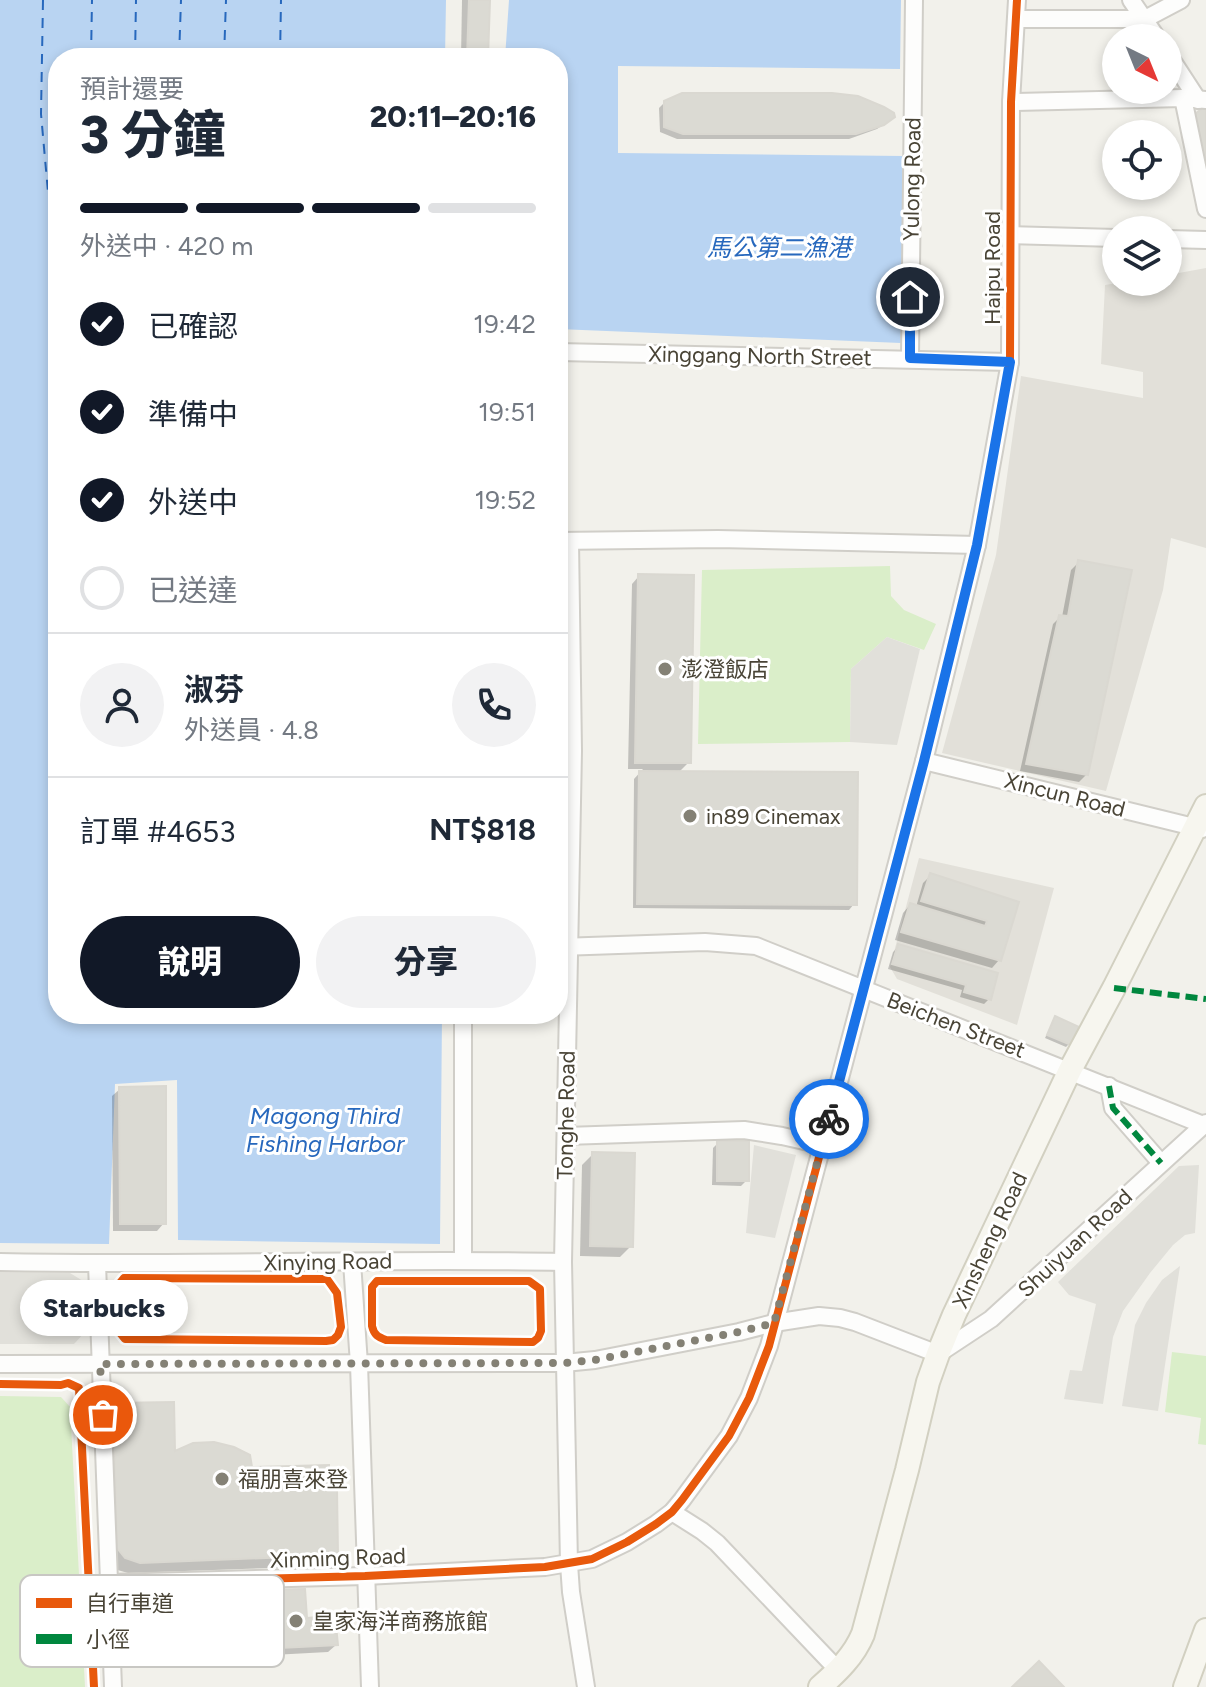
<!DOCTYPE html>
<html lang="zh-TW">
<meta charset="utf-8">
<style>
:root{--surface:#fff;--page:#f2f2f3;--text:#1f2937;--muted:#747a83;--line:#e0e1e3;--accent:#111827}
body{margin:0;font-family:Figtree,"Noto Sans TC",sans-serif;background:var(--page);color:var(--text);height:100vh;display:flex;flex-direction:column;font-size:30px;white-space:nowrap}
*{box-sizing:border-box;margin:0}
p{font-size:26px;color:var(--muted)}
.icon{flex:none;width:44px;height:44px;fill:none;stroke:currentColor;stroke-width:2;stroke-linecap:round;stroke-linejoin:round}
.map{position:relative;flex:1;overflow:hidden}
.drawer{position:absolute;left:48px;top:48px;width:520px;height:976px;display:flex;flex-direction:column;background:var(--surface);border-radius:32px;box-shadow:0 4px 12px #0003}
.drawer>*{flex:none}
.needle{width:52px;rotate:137deg}
.controls{position:absolute;left:1102px;top:24px;display:grid;gap:16px}
.controls a{display:grid;place-items:center;width:80px;height:80px;border-radius:50%;background:var(--surface);box-shadow:0 4px 12px #0003;font-size:40px}
.pin{position:absolute;display:grid;place-items:center;width:68px;height:68px;color:#fff;margin:-34px;border:4px solid #fff;border-radius:50%;box-shadow:0 2px 8px #0007}
.courier{position:absolute;display:grid;place-items:center;width:80px;height:80px;margin:-40px;border:6px solid #1a73e8;border-radius:50%;background:#fff;color:#222;box-shadow:0 2px 10px #0007}
.bubble{position:absolute;height:56px;border-radius:28px;background:var(--surface);box-shadow:0 4px 12px #0003;font-size:26px;font-weight:800;line-height:56px;text-align:center}
.overview em{font-style:normal;font-weight:800}
.overview div{display:flex;flex-direction:column-reverse}
.overview{display:flex;align-items:center;justify-content:space-between;height:136px;padding:0 32px}
h1{font-size:52px;font-weight:800;line-height:60px}
.bar{display:grid;grid-template-columns:repeat(4,1fr);gap:12px 8px;align-content:center;height:96px;padding:0 32px}
.bar i{height:10px;border-radius:6px;background:var(--line)}
.bar .active{background:var(--accent)}
.bar p{grid-column:span 4}
.line{display:flex;align-items:center;gap:20px;padding:0 32px;border-top:2px solid var(--line)}
.line div{flex:1}
.round{display:grid;place-items:center;flex:none;width:84px;height:84px;border-radius:42px;background:var(--page)}
ol{padding:0 32px;list-style:none}
li{display:flex;align-items:center;gap:24px;height:88px}
li p{margin-inline-start:auto}
li .icon{padding:8px;border-radius:50%;background:var(--accent);color:#fff;stroke-width:4}
li:last-child{color:var(--muted)}
li i{width:44px;height:44px;border:4px solid var(--line);border-radius:50%}
.button{display:flex;gap:16px;margin-top:auto;padding:16px 32px}
.button a{flex:1;height:92px;border-radius:48px;background:var(--accent);color:#fff;font-size:32px;font-weight:800;line-height:92px;text-align:center}
.button a+a{background:var(--page);color:var(--text)}
.map>svg:first-child{display:block}
.industrial{fill:#e2e0d9}
.green{fill:#daeec9}
.parking{fill:#e1e0da}
.water{fill:#b9d4f2}
.shadow{fill:#0003}
.lines{fill:none;stroke-linecap:round;stroke-linejoin:round}
.ferry{stroke:#2768bd;stroke-width:2;stroke-dasharray:10 8;stroke-linecap:butt}
.building{fill:#dbdad3;stroke:#dad8d1;stroke-width:2}
.minor-casing{stroke:#d0cec8;stroke-width:20}
.secondary-casing{stroke:#d2d0c1;stroke-width:26}
.minor{stroke:#fdfdfc;stroke-width:16}
.secondary{stroke:#f7f6ef;stroke-width:22}
.quiet{stroke:#00873e;stroke-width:6;stroke-dasharray:12 6;stroke-linecap:butt}
.cycleway-casing{stroke:#fff;stroke-width:13}
.cycleway{stroke:#e8590c;stroke-width:8}
.done{stroke:#848175;stroke-width:8;stroke-dasharray:0 14.4}
.route{stroke:#1a73e8;stroke-width:10}
.poi-dot{fill:#848175;stroke:#fff;stroke-width:3}
.labels{text-anchor:middle;dominant-baseline:central;stroke-width:6;stroke-linejoin:round;paint-order:stroke}
.street-label{font-size:22px;fill:#494436;stroke:#fff}
.poi-label{font-size:22px;fill:#494436;stroke:#fff;text-anchor:start}
.water-label{font-size:24px;font-style:italic;fill:#2768bd;stroke:#fff}
.key{fill:#fff;stroke:#c8c7c3;stroke-width:2}
.key-label{font-size:22px;fill:#494436}
</style>
<div class="map">
<svg width="1206" height="1687" viewBox="0 0 1206 1687">
<rect width="100%" height="100%" fill="#f2f1eb"/>
<g class="industrial">
<polygon points="1206,268 1206,548 1171,538 1163,590 1106,791 942,753 996,555 1021,376 1143,398 1143,372 1101,364 1105,285 1123,282 1168,282 1168,275"/>
<polygon points="919,858 1054,888 1017,1025 897,979 890,967"/>
</g>
<g class="green">
<polygon points="890,566 891,596 904,610 936,624 924,650 887,637 851,669 850,742 698,744 702,570"/>
<polygon points="1172,1352 1206,1356 1206,1445 1198,1444 1201,1418 1165,1412"/>
<polygon points="0,1396 61,1397 70,1407 85,1687 0,1687"/>
</g>
<g class="parking">
<polygon points="887,637 920,649 897,745 850,742 851,669"/>
<polygon points="754,1145 796,1155 775,1238 746,1233"/>
<polygon points="1199,1165 1195,1233 1185,1235 1173,1245 1150,1273 1123,1311 1113,1337 1103,1404 1064,1399 1070,1370 1082,1371 1096,1304 1069,1295 1058,1282 1179,1166"/>
<polygon points="1180,1266 1158,1411 1122,1406 1135,1325 1146,1303 1162,1280"/>
<polygon points="0,1272 70,1273 83,1281 84,1333 74,1344 0,1344"/>
</g>
<g class="water">
<polygon points="0,0 446,0 445,58 58,58 58,1014 442,1014 440,1244 178,1240 177,1080 115,1084 109,1244 0,1243"/>
<polygon points="509,0 901,0 900,69 618,66 618,153 904,156 901,343 558,329 558,58 505,58"/>
</g>
<g class="shadow">
<polygon points="462,0 488,0 486,58 461,58"/>
<polygon points="665,102 887,122 877,129 849,139 677,139 660,132 659,108"/>
<polygon points="1078,563 1087,774 1079,782 1020,771 1053,624 1060,617 1062,617 1071,570"/>
<polygon points="639,576 689,762 678,773 854,904 849,910 633,908 634,779 643,769 628,769 632,584"/>
<polygon points="930,876 1016,903 999,960 992,968 895,940 903,913 910,905 916,907 923,883"/>
<polygon points="899,946 996,974 989,999 984,1004 960,997 962,990 888,969 893,952"/>
<polygon points="1055,1019 1069,1044 1066,1047 1045,1038"/>
<polygon points="120,1089 164,1223 157,1231 113,1231 112,1096"/>
<polygon points="718,1143 747,1180 741,1186 712,1185 713,1148"/>
<polygon points="593,1154 631,1246 620,1257 580,1256 582,1165"/>
<polygon points="113,1405 173,1455 250,1469 327,1492 336,1554 325,1566 128,1573 114,1569 102,1417"/>
<polygon points="249,1592 305,1620 340,1624 334,1629 336,1645 328,1652 253,1656 252,1643 244,1644 241,1600"/>
</g>
<g class="lines">
<g class="ferry">
<polyline points="43,0 41,114 48,192 58,223"/>
<polyline points="91,58 92,0"/>
<polyline points="135,58 136,0"/>
<polyline points="179,58 181,0"/>
<polyline points="224,58 226,0"/>
<polyline points="280,58 281,0"/>
</g>
</g>
<g class="building">
<polygon points="469,0 490,0 488,58 467,58"/>
<polygon points="682,93 832,93 858,96 884,107 894,113 895,117 884,125 856,134 683,134 664,127 664,101"/>
<polygon points="1206,105 1206,162 1203,162 1194,115"/>
<polygon points="1078,560 1132,570 1088,775 1026,764 1059,615 1068,616"/>
<polygon points="638,574 694,575 691,763 635,763"/>
<polygon points="639,771 858,772 857,905 637,904"/>
<polygon points="930,873 1019,902 1001,961 901,932 910,903 985,926 987,921 921,901"/>
<polygon points="898,944 998,973 991,1000 964,992 966,985 892,964"/>
<polygon points="1055,1016 1079,1027 1071,1045 1047,1035"/>
<polygon points="166,1086 166,1224 120,1224 119,1087"/>
<rect x="717" y="1141" width="32" height="40"/>
<polygon points="592,1152 635,1153 633,1247 590,1246"/>
<polygon points="174,1402 175,1451 193,1443 214,1442 234,1447 250,1455 252,1467 329,1465 329,1490 337,1490 338,1555 140,1563 125,1558 117,1548 113,1403"/>
<polygon points="305,1589 307,1618 341,1615 342,1625 336,1625 338,1645 260,1649 259,1637 251,1637 248,1590"/>
<polygon points="1039,1661 1064,1687 1012,1687"/>
</g>
<g class="lines">
<g class="minor-casing">
<g id="minor">
<polyline points="1131,0 1157,38"/>
<polyline points="1016,19 1145,19 1181,0"/>
<polyline points="1168,54 1198,100"/>
<polyline points="1183,98 1206,209"/>
<polyline points="1011,102 1183,98 1206,100"/>
<polyline points="1009,235 1116,238"/>
<polyline points="1168,239 1206,240"/>
<polyline points="558,352 1010,362"/>
<polyline points="910,358 914,0"/>
<polyline points="558,541 718,539 977,545"/>
<polyline points="570,541 573,751 563,1262 569,1564 571,1592 586,1687"/>
<polyline points="924,761 1202,829"/>
<polyline points="560,947 705,942 756,946 1206,1126"/>
<polyline points="463,1014 463,1260"/>
<polyline points="1109,1086 1113,1108 1161,1163"/>
<polyline points="566,1136 744,1130 782,1136 822,1145"/>
<path d="M0,1262C188,1266 376,1258 563,1262"/>
<polyline points="352,1262 359,1364 370,1687"/>
<polyline points="97,1264 113,1687"/>
<polyline points="0,1364 564,1363 595,1360 739,1332 774,1323 819,1316 840,1318 855,1322 938,1354 991,1319 1206,1123"/>
<polyline points="672,1512 702,1531 717,1543 838,1670"/>
<polyline points="109,1583 365,1576 545,1567 592,1559 627,1542 656,1524 672,1512 682,1500 729,1436 749,1398 769,1346 924,761 977,545 1010,362 1011,102 1017,0"/>
</g>
</g>
<g class="secondary-casing">
<g id="secondary">
<path d="M820,1687C837,1672 854,1656 863,1634L907,1470L928,1382L938,1354L954,1315L1070,1070L1114,988L1206,806"/>
<polyline points="1185,1687 1206,1630"/>
</g>
</g>
<use href="#minor" class="minor"/>
<use href="#secondary" class="secondary"/>
<g class="quiet">
<polyline points="1114,988 1206,999"/>
<polyline points="1109,1086 1113,1108 1161,1163"/>
</g>
<g class="cycleway-casing">
<g id="cycleway">
<polygon points="124,1278 327,1279 337,1293 341,1327 338,1335 333,1340 326,1341 125,1339 116,1328 114,1290"/>
<path d="M377,1281H529L540,1289L541,1331L538,1338L533,1342L386,1340C378,1337 374,1335 372,1326V1287Z"/>
<polyline points="0,1384 61,1385 68,1383 79,1388 94,1687"/>
<polyline points="109,1583 365,1576 545,1567 592,1559 627,1542 656,1524 672,1512 682,1500 729,1436 749,1398 769,1346 924,761 977,545 1010,362 1011,102 1017,0"/>
</g>
</g>
<use href="#cycleway" class="cycleway"/>
</g>
<g class="lines">
<polyline class="done" points="103,1415 100,1364 564,1363 595,1360 739,1332 774,1323 829,1119"/>
<polyline class="route" points="829,1119 924,761 977,545 1010,362 910,358 910,297"/>
</g>
<g class="poi-dot">
<circle cx="665" cy="669" r="8"/>
<circle cx="690" cy="816" r="8"/>
<circle cx="222" cy="1479" r="8"/>
<circle cx="296" cy="1621" r="8"/>
</g>
<g class="labels">
<g class="street-label">
<text transform="translate(912 179) rotate(-89)">Yulong Road</text>
<text transform="translate(992 268) rotate(-90)">Haipu Road</text>
<text transform="translate(760 356) rotate(1)">Xinggang North Street</text>
<text transform="translate(1065 795) rotate(14)">Xincun Road</text>
<text transform="translate(956 1025) rotate(21)">Beichen Street</text>
<text transform="translate(566 1115) rotate(-89)">Tonghe Road</text>
<text transform="translate(990 1240) rotate(-65)">Xinsheng Road</text>
<text transform="translate(1075 1243) rotate(-43)">Shuiyuan Road</text>
<text transform="translate(328 1262) rotate(-1)">Xinying Road</text>
<text transform="translate(338 1558) rotate(-2)">Xinming Road</text>
</g>
<g class="poi-label">
<text x="681" y="669">澎澄飯店</text>
<text x="706" y="816">in89 Cinemax</text>
<text x="238" y="1479">福朋喜來登</text>
<text x="312" y="1621">皇家海洋商務旅館</text>
</g>
<g class="water-label">
<text x="779" y="247">馬公第二漁港</text>
<text x="325" y="1115">Magong Third<tspan x="325" dy="28">Fishing Harbor</tspan></text>
</g>
</g>
<rect x="20" y="1575" width="264" height="92" rx="12" class="key"/>
<rect x="36" y="1598" width="36" height="10" fill="#e8590c"/>
<rect x="36" y="1634" width="36" height="10" fill="#00873e"/>
<g class="key-label">
<text x="86" y="1611">自行車道</text>
<text x="86" y="1647">小徑</text>
</g>
</svg>
<div class="controls">
<a><svg class="needle" viewBox="-14 -14 28 28"><path d="M0-13l5 13h-10z" fill="#e53935"/><path d="M0 13l5-13h-10z" fill="#747a83"/></svg></a>
<a><svg class="icon" aria-label="locate" viewBox="0 0 24 24"><circle cx="12" cy="12" r="6"/><path d="M12 2v4M12 18v4M2 12h4M18 12h4"/></svg></a>
<a><svg class="icon" aria-label="layers" viewBox="0 0 24 24"><path d="M12 4l9 5-9 5-9-5zM3 14l9 5 9-5"/></svg></a>
</div>
<div class="pin" style="left:103px;top:1415px;background:#ea580c"><svg class="icon" aria-label="bag" viewBox="0 0 24 24"><path d="M5 8h14l-1 12H6zM9 8a3 3 0 0 1 6 0"/></svg></div>
<div class="pin" style="left:910px;top:297px;background:#1f2937"><svg class="icon" aria-label="home" viewBox="0 0 24 24"><path d="M3 11l9-7 9 7M6 9v11h12V9"/></svg></div>
<div class="courier" style="left:829px;top:1119px"><svg class="icon" aria-label="bike" viewBox="0 0 24 24"><circle cx="6" cy="16" r="4"/><circle cx="18" cy="16" r="4"/><path d="M6 16l4-8h5l3 8M10 8l3 8H6M13 5h3"/></svg></div>
<div class="bubble" style="left:20px;top:1280px;width:168px">Starbucks</div>
<section class="drawer">
<div class="overview"><div><h1>3 分鐘</h1><p>預計還要</p></div><em>20:11–20:16</em></div>
<div class="bar"><i class="active"></i><i class="active"></i><i class="active"></i><i></i><p>外送中 · 420 m</p></div>
<ol>
<li><svg class="icon" aria-label="check" viewBox="0 0 24 24"><path d="M5 12l5 5 9-10"/></svg>已確認<p>19:42</p></li>
<li><svg class="icon" aria-label="check" viewBox="0 0 24 24"><path d="M5 12l5 5 9-10"/></svg>準備中<p>19:51</p></li>
<li><svg class="icon" aria-label="check" viewBox="0 0 24 24"><path d="M5 12l5 5 9-10"/></svg>外送中<p>19:52</p></li>
<li><i></i>已送達</li>
</ol>
<div class="line" style="height:144px"><a class="round"><svg class="icon" aria-label="person" viewBox="0 0 24 24"><circle cx="12" cy="8" r="4"/><path d="M4 21q1-7 8-7t8 7"/></svg></a><div><b>淑芬</b><p>外送員 · 4.8</p></div><a class="round"><svg class="icon" aria-label="phone" viewBox="0 0 24 24"><path d="M5 4h4l2 5-3 2q2 4 5 5l2-3 5 2v4C11 20 4 13 5 4z"/></svg></a></div>
<div class="line" style="height:104px"><div>訂單 #4653</div><b>NT$818</b></div>
<div class="button"><a>說明</a><a>分享</a></div>
</section>
</div>
